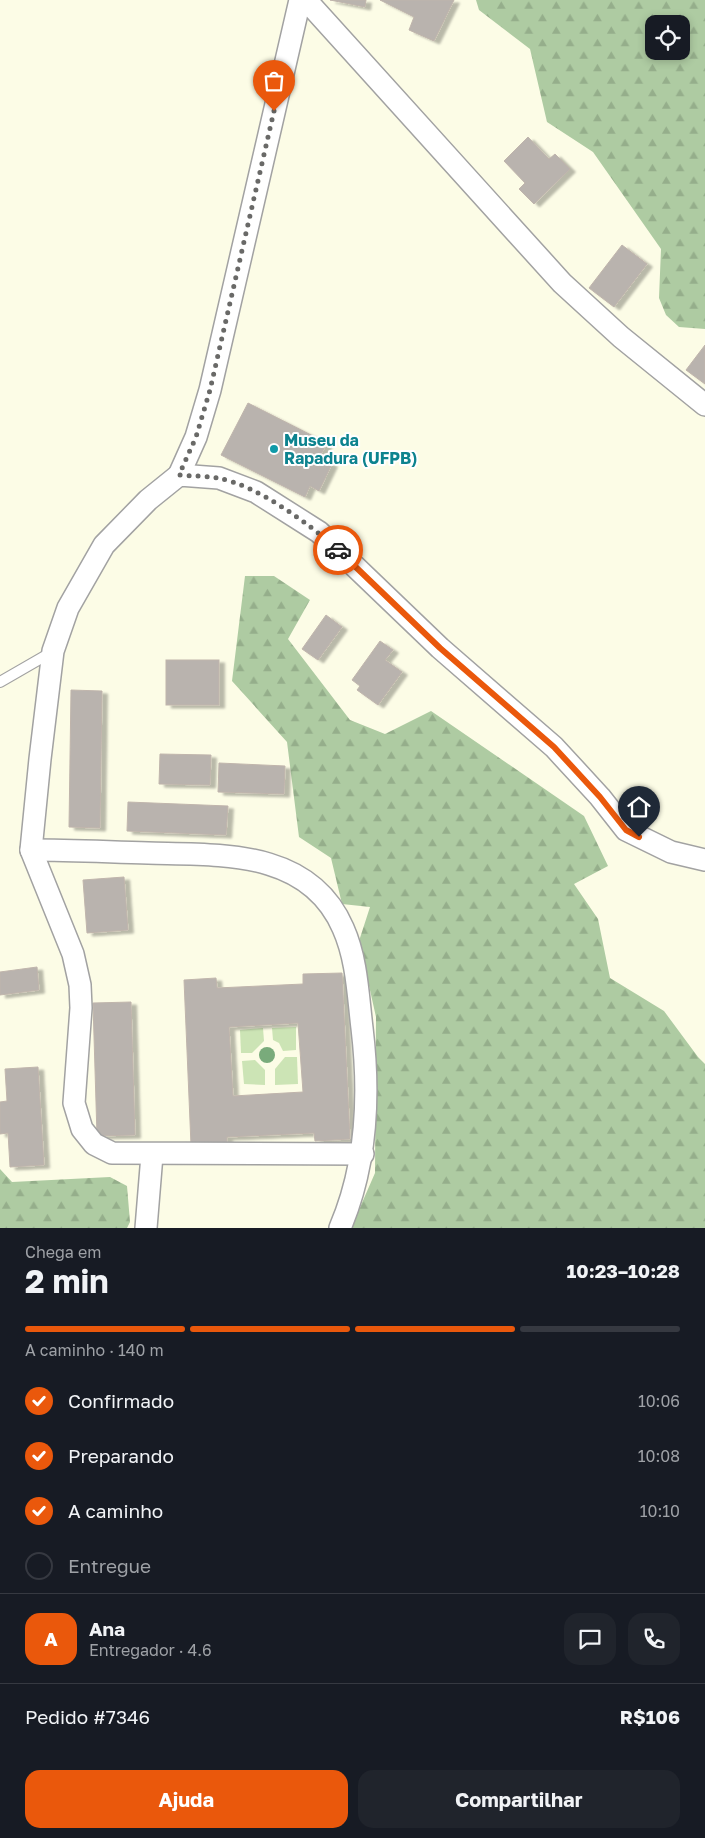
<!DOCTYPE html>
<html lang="pt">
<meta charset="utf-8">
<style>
:root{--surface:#171b24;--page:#20242c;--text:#f1f3f6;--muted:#9ea1a6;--line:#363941;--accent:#ea580c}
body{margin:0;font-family:"Golos Text",sans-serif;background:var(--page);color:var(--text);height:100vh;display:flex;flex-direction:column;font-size:19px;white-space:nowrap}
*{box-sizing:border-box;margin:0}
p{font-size:16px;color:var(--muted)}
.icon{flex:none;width:28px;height:28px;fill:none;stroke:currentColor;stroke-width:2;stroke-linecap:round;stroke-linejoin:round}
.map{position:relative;height:1228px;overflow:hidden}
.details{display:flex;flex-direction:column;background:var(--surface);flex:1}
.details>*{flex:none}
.fabs{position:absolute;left:645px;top:15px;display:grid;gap:10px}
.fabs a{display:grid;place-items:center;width:45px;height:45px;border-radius:10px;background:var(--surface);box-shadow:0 2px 8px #0003;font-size:25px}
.pin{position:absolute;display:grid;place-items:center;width:42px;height:42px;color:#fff;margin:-51px -21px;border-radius:50% 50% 50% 0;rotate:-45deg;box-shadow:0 0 5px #0007}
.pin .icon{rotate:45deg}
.courier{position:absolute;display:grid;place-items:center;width:50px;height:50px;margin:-25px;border:4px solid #ea580c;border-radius:50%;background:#fff;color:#222;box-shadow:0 1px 6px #0007}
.summary em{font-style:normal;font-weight:700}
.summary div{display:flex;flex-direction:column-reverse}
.summary{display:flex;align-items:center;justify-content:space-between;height:85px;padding:0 25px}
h1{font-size:32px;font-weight:700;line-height:38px}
.bar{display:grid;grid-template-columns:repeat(4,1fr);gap:8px 5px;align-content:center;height:60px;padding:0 25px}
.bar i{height:6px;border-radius:4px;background:var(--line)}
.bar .active{background:var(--accent)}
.bar p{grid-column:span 4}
.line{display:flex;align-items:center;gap:12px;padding:0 25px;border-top:1px solid var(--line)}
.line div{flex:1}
.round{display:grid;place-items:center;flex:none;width:52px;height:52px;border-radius:15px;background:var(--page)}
ol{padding:0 25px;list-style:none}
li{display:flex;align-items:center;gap:15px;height:55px}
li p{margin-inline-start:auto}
li .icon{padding:5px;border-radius:50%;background:var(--accent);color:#fff;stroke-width:4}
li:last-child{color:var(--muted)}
li i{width:28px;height:28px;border:2px solid var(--line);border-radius:50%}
.cta{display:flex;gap:10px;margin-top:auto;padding:10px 25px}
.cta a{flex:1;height:58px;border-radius:15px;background:var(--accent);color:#fff;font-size:20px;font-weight:700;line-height:58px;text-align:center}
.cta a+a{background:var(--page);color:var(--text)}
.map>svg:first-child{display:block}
.education{fill:#fcfce6;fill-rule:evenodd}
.grass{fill:#cce4b5}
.forest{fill:url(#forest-firs);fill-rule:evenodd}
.building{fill:#b9b3ae;stroke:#c0b5ac;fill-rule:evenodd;filter:url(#shadow)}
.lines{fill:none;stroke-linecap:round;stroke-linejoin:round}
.service-casing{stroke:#a2a2a2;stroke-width:12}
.minor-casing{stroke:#a2a2a2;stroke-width:24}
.service{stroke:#fff;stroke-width:10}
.minor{stroke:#fff;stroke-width:21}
.tree{fill:#79ab7b}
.done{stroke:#696967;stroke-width:5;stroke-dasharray:0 9}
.route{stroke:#ea580c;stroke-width:6}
.culture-dot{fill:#0f9aa8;stroke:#fff;stroke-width:2}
.labels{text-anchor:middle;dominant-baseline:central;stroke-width:4;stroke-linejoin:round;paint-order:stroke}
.culture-label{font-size:16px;font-weight:bold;fill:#0d838f;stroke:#fff;text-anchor:start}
</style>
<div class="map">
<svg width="705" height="1228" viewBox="0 0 705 1228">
<defs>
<pattern id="forest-firs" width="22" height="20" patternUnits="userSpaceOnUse" patternTransform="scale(1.25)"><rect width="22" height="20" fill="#aecba2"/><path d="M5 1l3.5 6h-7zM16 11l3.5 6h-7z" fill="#95ae8b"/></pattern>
<filter id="shadow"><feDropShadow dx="5.5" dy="3" stdDeviation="1" flood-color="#0004"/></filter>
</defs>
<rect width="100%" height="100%" fill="#f0eee9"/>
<path class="education" d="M0,0H705V1228H0ZM654,24H681V51H654Z"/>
<g class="grass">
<polygon points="296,1027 296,1050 283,1051 279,1043 273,1040 272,1028"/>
<polygon points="263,1028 264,1041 252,1053 241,1053 240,1030"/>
<polygon points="285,1057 297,1057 298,1084 275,1085 275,1069"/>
<polygon points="255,1060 265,1070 265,1085 244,1084 242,1061"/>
</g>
<g class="forest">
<path d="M476,0H705V329L679,327L666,315L659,298L661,249L593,152L547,122L530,49L479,10ZM654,24H681V51H654Z"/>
<polygon points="245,576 274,576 310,600 288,639 350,720 385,734 431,711 584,816 608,866 574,884 598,919 610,978 664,1011 698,1057 705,1064 705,1228 351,1228 375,1173 376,1017 359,941 370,907 342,904 331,858 299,837 287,742 232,681"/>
<polygon points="0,1169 12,1182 110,1177 127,1186 130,1222 127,1228 0,1228"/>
</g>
<g class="building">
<polygon points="330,0 366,0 365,7"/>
<polygon points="380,0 454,0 434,41 409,30 414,17"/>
<polygon points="528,137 549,159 555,154 570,169 534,204 519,189 525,183 504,161"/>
<polygon points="622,245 647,264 614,307 589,288"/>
<polygon points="705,345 705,384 686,370"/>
<polygon points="248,403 327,443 319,458 332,464 319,491 310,486 305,497 221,455"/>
<polygon points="326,615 342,627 318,660 302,649"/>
<polygon points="380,641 393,650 385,660 402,672 378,705 357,690 360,686 352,680"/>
<rect x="166" y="660" width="53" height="45"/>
<polygon points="71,690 102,691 100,828 69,827"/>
<polygon points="160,754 211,755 210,785 159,784"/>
<polygon points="219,763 285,766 284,794 218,792"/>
<polygon points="128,802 228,806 226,835 127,831"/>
<polygon points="124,877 128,930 87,933 83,880"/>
<polygon points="37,967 39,990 0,995 0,972"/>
<path d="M342,973L350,1139L315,1141L314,1133L227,1137V1143L191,1145L184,980L216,978L217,988L303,984V974ZM298,1023L303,1092L233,1096L229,1027Z"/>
<polygon points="131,1002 135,1135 97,1136 93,1003"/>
<polygon points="38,1067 44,1165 10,1167 8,1133 0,1134 0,1102 7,1101 5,1069"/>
</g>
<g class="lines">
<g class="service-casing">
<polyline id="service" points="0,682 52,652"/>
</g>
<g class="minor-casing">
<g id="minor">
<polyline points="306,0 562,283 621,337 705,405"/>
<polyline points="179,475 196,437 210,390 300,0"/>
<path d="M31,850C70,850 109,852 148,853C220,855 309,849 343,928C357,959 358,995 362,1028C370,1095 367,1165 340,1228"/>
<polyline points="363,1154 112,1153 94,1144 82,1129 74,1103 81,1008 80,985 73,954 31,850 40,759 53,651 68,608 104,545 148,500 179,475 219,478 256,492 319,532 440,648 554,747 600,797 626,830 671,852 705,860"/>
<polyline points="146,1228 152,1155"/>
</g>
</g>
<use href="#service" class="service"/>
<use href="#minor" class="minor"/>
</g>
<circle class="tree" cx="267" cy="1055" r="8"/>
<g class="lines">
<path class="done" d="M274,111L210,390L196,437L179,475C192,476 205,476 217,478C255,484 310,524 338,550"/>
<polyline class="route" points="338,550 440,648 554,747 600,797 626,830 639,837"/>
</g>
<circle class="culture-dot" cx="274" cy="449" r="5"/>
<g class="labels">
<g class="culture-label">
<text x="284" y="440">Museu da<tspan x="284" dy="18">Rapadura (UFPB)</tspan></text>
</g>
</g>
</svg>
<div class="fabs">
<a><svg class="icon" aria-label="locate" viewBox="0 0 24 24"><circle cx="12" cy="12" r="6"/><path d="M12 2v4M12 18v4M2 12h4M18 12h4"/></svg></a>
</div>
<div class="pin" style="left:274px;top:111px;background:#ea580c"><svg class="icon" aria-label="bag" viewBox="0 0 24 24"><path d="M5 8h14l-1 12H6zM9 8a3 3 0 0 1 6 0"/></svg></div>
<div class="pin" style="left:639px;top:837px;background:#1f2937"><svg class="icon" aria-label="home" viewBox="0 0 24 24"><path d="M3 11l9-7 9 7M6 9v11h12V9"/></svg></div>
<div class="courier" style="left:338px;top:550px"><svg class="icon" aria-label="car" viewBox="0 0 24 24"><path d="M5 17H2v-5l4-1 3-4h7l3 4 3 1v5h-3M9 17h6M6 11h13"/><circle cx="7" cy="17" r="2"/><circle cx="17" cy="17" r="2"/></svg></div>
</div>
<section class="details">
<div class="summary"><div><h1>2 min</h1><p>Chega em</p></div><em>10:23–10:28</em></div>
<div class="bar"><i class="active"></i><i class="active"></i><i class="active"></i><i></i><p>A caminho · 140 m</p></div>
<ol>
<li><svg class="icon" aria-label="check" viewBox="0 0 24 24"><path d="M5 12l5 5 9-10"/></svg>Confirmado<p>10:06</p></li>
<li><svg class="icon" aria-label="check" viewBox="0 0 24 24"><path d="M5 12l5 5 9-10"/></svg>Preparando<p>10:08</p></li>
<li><svg class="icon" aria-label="check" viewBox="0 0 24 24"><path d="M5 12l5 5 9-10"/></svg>A caminho<p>10:10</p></li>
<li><i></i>Entregue</li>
</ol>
<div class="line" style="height:90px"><b class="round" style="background:var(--accent);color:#fff">A</b><div><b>Ana</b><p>Entregador · 4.6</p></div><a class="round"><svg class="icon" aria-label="chat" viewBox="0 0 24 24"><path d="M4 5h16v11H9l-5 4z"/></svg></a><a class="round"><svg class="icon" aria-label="phone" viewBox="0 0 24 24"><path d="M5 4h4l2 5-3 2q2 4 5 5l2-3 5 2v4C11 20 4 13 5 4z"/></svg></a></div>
<div class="line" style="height:65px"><div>Pedido #7346</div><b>R$106</b></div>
<div class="cta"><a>Ajuda</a><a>Compartilhar</a></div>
</section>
